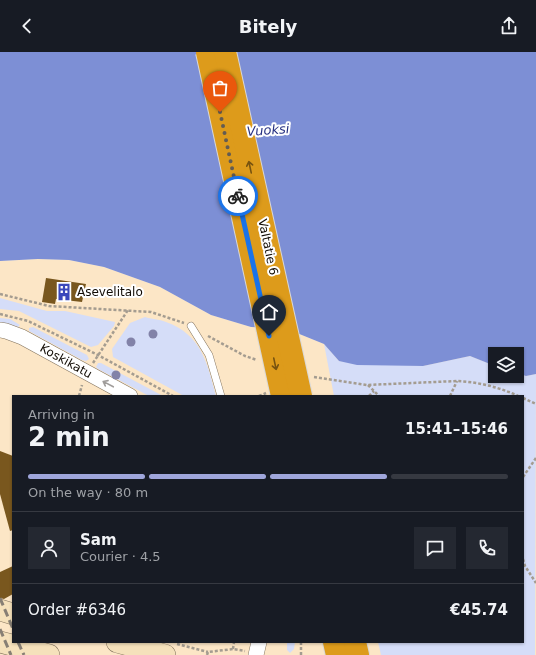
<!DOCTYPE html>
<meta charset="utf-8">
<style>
:root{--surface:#171b24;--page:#242831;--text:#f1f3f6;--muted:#9ea1a6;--line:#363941;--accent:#9fa6db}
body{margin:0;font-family:"DejaVu Sans",sans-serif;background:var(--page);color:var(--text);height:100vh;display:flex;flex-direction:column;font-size:15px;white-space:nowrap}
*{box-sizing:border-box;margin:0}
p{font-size:13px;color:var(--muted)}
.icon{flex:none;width:22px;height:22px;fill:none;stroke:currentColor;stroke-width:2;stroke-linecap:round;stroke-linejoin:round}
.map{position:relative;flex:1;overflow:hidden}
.side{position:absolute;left:12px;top:343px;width:512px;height:248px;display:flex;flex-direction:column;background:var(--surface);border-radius:0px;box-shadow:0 1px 3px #0004}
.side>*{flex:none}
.tools{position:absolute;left:488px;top:295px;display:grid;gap:8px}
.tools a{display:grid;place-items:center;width:36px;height:36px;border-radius:0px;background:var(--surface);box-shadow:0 1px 3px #0004;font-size:20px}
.pin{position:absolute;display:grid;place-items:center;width:34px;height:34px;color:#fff;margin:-41px -17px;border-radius:50% 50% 50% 0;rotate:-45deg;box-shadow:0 0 4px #0007}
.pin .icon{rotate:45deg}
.courier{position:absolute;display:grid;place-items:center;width:40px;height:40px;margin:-20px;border:3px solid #1a73e8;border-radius:50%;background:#fff;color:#222;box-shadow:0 1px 5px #0007}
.head em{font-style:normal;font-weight:600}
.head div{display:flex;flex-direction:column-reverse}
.head{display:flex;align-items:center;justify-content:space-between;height:68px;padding:0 16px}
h1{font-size:26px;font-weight:600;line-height:30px}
.bar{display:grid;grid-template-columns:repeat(4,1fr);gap:6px 4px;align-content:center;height:48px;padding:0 16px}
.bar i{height:5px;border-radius:3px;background:var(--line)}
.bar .current{background:var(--accent)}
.bar p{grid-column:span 4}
.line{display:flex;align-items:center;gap:10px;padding:0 16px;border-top:1px solid var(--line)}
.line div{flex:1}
.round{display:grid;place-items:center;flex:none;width:42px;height:42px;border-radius:0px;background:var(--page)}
header{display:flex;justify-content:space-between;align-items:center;height:52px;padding:0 16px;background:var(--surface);font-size:18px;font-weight:600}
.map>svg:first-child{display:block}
.built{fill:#fce6c6;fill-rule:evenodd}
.green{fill:#d5ddf8}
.water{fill:#7d8fd5}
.building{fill:#79571e}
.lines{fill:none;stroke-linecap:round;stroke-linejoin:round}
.lane-casing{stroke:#83735d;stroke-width:8}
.street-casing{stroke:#83735d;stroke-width:16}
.secondary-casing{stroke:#83735d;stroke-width:22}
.highway-casing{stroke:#d9d8d7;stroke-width:24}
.path{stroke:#a49c90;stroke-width:2.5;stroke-dasharray:3 2;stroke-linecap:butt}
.lane{stroke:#fff;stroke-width:7}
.street{stroke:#fff;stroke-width:15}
.secondary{stroke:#f5e1bb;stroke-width:21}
.highway{stroke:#dd9b1b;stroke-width:22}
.rail{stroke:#877f74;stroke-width:3;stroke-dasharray:8 4;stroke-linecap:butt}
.highway-bridge-casing{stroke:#d9d8d7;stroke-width:24;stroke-linecap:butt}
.highway-bridge{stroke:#dd9b1b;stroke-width:22}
.tree{fill:#8282a8}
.oneway{stroke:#775310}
.oneway2{stroke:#a09d9b}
.done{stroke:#635c52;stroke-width:4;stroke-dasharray:0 7.2}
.route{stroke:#1a73e8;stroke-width:5}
.labels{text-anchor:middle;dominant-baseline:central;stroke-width:4;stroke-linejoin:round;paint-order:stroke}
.street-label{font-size:12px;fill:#110b04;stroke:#fff}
.poi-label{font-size:12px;fill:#110b04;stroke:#fff;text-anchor:start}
.water-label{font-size:13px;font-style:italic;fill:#263082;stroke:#fff}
</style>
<header><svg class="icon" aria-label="back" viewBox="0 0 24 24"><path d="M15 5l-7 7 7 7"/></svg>Bitely<svg class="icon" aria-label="share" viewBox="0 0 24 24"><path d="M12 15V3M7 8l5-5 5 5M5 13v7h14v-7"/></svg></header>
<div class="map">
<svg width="536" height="603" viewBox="0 0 536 603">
<rect width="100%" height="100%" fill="#fcf2e3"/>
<path class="built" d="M38,207L69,208L104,215L160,235L211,263L251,275L287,277L324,292L339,309L357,313L423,314L470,304L495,314V324H517V321L526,324L536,322V603H0V209ZM13,344H523V590H13Z"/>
<g class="green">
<polygon points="0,246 47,259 65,259 115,270 114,274 98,293 91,295 19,259 0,257"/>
<path d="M145,265C151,267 159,267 166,270C202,283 207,311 216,344H184L113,305L112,297L130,271Z"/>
<polygon points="0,266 10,267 20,273 18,275 12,273 0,271"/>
<polygon points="33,275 87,303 89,307 86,309 82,308 29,279 29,276"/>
<polygon points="324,292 339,309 423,314 470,304 495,314 495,324 517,324 517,321 526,324 536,322 535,603 381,603 378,590 523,590 523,344 334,344"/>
<polygon points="98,311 101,311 163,344 149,344 98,317 96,315"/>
<polygon points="287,590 295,590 294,597 290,601 287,598"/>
</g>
<polygon class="water" points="0,0 536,0 536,322 526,324 517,321 517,302 495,302 495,314 470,304 423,314 357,313 339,309 324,292 287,277 251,275 211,263 160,235 104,215 69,208 38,207 0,209"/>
<g class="building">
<polygon points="46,226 86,232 82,250 56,247 55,252 42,250"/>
<polygon points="0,399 13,404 13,478 10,479 0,442"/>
<polygon points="13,514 13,542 4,547 0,546 0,520"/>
</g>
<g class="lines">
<g class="lane-casing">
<polyline id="lane" points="191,274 209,303 221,344"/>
</g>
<g class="street-casing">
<g id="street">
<polyline points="0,278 6,279 22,285 130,344"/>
<polyline points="256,603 259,590"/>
</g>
</g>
<g class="secondary-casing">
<g id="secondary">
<polyline points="0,558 13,562"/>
<polyline points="0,590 49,603"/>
<polyline points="117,590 165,603"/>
</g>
</g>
<g class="highway-casing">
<g id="highway">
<polyline points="334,590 337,603"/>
<polyline points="355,590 358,603"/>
</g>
</g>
<g class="path">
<polyline points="0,242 49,254 151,260 184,271"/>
<polyline points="0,262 28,269 98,303 173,344"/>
<polyline points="208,284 245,304 257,308"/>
<polyline points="93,311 128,258"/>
<path d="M314,325L367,333L457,329C478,330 499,335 518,344"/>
<polyline points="368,333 379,344"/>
<polyline points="79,344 82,333"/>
<polyline points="259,344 266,341"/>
<polyline points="369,344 374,339"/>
<polyline points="450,344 457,329"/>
<polyline points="523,346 536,352"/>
<polyline points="523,425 536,406"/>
<polyline points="523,507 525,514 536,531"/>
<polyline points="301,590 301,603"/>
<polyline points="177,592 208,600"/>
<polyline points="233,597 234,590"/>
<polyline points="207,603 208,600 233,597 245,599"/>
</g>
<use href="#lane" class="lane"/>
<use href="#street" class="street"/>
<use href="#secondary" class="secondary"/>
<use href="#highway" class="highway"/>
<g class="rail">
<polyline points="0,546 13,577"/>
<polyline points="0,577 11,603"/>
<polyline points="18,590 24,603"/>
</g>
<g class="highway-bridge-casing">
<g id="highway-bridge">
<polyline points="207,0 282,344"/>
<polyline points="225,0 301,344"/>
</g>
</g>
<use href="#highway-bridge" class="highway-bridge"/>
</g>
<g class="tree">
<circle cx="153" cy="282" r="4.5"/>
<circle cx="131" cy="290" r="4.5"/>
<circle cx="116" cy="323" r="4.5"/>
</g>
<defs><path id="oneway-shaft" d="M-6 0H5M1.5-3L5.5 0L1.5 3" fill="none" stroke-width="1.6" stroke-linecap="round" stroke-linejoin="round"/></defs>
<g class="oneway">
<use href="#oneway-shaft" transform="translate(250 115) rotate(-102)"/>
<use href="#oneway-shaft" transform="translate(275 312) rotate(78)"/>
</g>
<use class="oneway2" href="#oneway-shaft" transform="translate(108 332) rotate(-152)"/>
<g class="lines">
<polyline class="done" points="220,60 238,144"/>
<polyline class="route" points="238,144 269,284"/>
</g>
<defs>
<g id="building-bare" transform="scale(1.38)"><path d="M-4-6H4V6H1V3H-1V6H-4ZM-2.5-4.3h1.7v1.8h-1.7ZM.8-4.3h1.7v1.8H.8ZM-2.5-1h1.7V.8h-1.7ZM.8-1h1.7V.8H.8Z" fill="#3a48bb" stroke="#fff" stroke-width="2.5" paint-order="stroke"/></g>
</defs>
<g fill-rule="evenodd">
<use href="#building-bare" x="64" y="240"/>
</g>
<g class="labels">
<g class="street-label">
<text transform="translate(268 195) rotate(78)">Valtatie 6</text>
<text transform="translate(66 309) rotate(29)">Koskikatu</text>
</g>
<g class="poi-label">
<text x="77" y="240">Asevelitalo</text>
</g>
<g class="water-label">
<text transform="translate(268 78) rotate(-4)">Vuoksi</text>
</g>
</g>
</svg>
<div class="tools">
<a><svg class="icon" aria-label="layers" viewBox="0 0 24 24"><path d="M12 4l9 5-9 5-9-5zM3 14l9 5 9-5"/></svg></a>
</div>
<div class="pin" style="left:220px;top:60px;background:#ea580c"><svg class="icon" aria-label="bag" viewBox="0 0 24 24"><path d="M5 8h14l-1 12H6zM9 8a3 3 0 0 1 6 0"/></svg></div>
<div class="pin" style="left:269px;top:284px;background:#1f2937"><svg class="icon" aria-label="home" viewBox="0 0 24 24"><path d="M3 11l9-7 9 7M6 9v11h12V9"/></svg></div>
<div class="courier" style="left:238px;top:144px"><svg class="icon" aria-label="bike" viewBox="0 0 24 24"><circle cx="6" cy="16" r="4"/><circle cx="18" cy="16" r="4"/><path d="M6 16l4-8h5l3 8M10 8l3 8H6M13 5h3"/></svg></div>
<section class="side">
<div class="head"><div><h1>2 min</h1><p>Arriving in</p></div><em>15:41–15:46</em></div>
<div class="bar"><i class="current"></i><i class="current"></i><i class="current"></i><i></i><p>On the way · 80 m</p></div>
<div class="line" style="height:72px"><a class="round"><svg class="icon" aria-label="person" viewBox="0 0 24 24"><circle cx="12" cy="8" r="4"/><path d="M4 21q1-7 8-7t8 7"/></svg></a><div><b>Sam</b><p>Courier · 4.5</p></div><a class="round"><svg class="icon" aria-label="chat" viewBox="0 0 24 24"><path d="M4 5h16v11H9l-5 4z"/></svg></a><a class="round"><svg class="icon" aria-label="phone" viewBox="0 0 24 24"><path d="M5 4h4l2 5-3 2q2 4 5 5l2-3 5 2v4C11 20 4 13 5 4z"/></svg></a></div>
<div class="line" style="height:52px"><div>Order #6346</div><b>€45.74</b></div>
</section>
</div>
